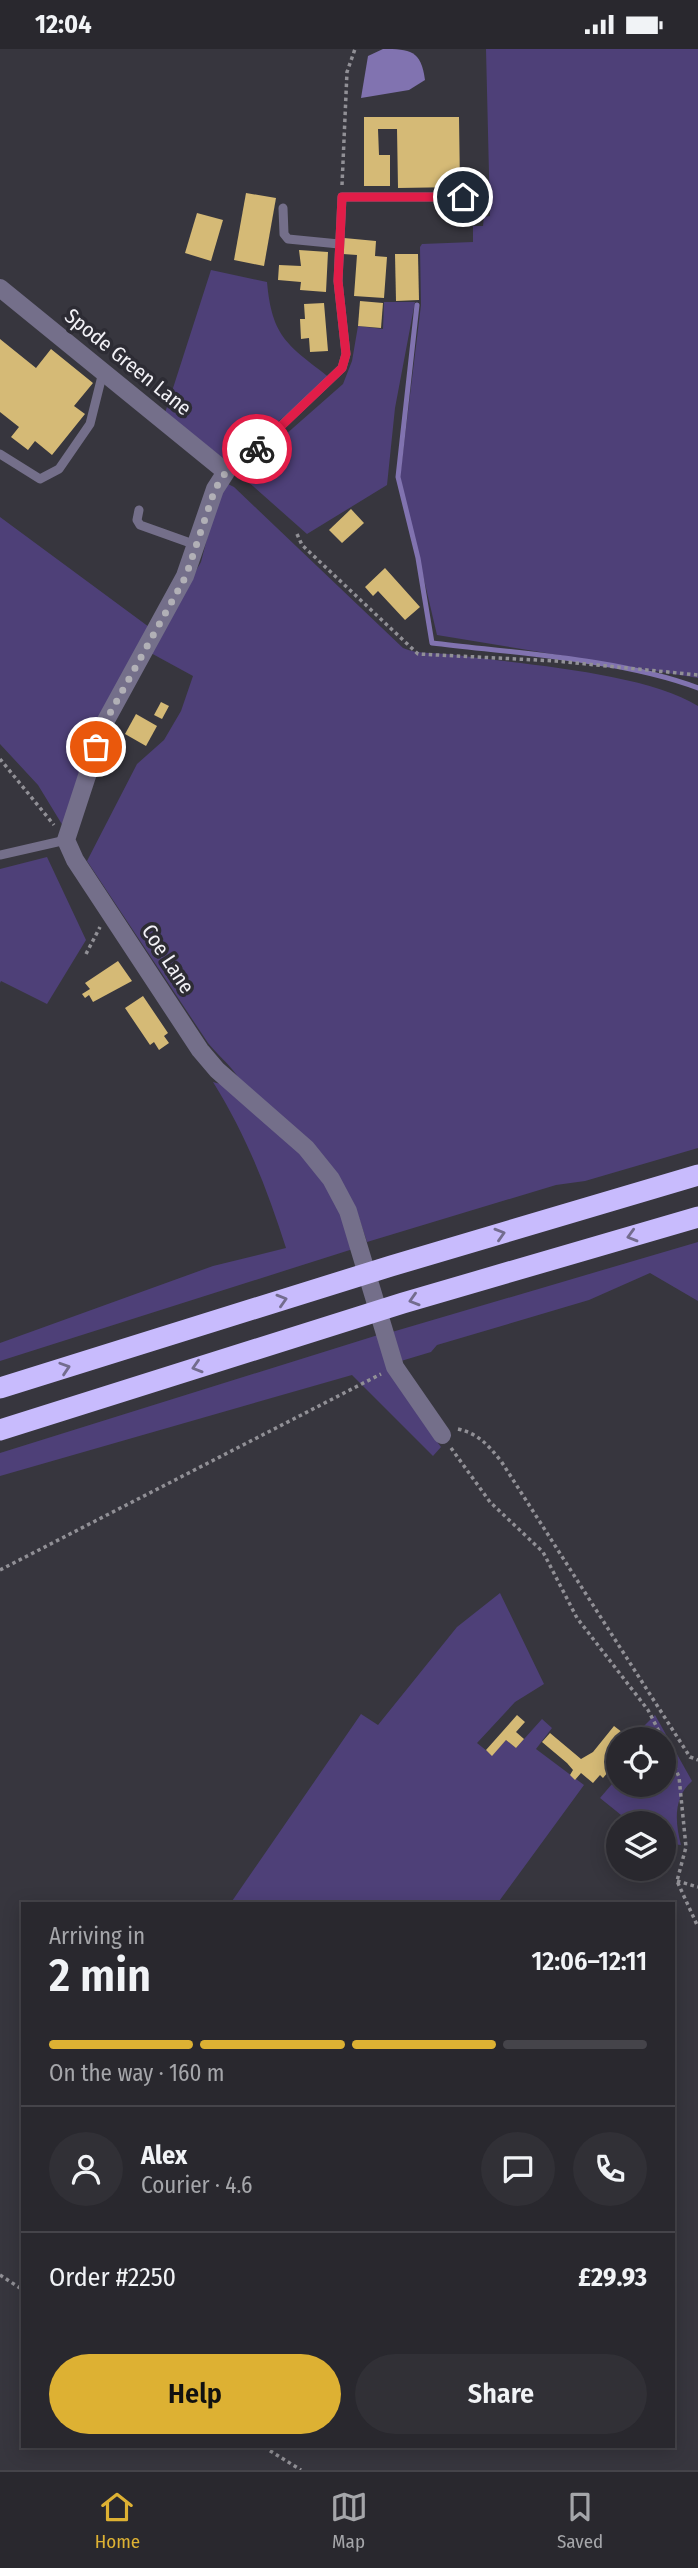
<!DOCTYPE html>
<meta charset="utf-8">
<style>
:root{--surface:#29282e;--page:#313036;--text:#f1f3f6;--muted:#a5a6aa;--line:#45444a;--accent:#ddb133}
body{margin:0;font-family:"Fira Sans Condensed",sans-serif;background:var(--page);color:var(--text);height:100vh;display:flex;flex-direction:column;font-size:26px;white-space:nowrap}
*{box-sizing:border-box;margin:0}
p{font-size:23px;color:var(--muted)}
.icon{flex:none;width:38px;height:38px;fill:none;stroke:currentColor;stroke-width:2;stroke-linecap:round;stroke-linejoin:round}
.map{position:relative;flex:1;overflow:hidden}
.side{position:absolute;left:21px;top:1853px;width:654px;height:546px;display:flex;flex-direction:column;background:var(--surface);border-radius:0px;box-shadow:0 4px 18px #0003,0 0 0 2px var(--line)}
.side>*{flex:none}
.controls{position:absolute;left:606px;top:1678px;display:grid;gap:14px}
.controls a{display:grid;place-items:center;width:70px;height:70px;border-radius:50%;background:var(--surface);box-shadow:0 4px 18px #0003,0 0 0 2px var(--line);font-size:35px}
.pin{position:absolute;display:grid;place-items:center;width:60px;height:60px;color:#fff;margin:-30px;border:4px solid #fff;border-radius:50%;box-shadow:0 2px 7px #0007}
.courier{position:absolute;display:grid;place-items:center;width:70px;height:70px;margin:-35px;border:5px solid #e11d48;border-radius:50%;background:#fff;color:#222;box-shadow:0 2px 9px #0007}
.headline em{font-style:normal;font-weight:600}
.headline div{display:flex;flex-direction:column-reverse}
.headline{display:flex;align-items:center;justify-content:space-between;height:119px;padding:0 28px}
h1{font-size:46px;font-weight:600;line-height:52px}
.bar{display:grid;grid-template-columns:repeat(4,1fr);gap:10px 7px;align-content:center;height:84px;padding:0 28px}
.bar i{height:9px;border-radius:5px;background:var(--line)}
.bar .current{background:var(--accent)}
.bar p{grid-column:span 4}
.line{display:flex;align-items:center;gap:18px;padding:0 28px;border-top:2px solid var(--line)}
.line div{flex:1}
.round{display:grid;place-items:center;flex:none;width:74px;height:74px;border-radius:37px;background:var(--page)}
.cta{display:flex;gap:14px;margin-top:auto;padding:14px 28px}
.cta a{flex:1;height:80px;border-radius:42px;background:var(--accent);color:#111;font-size:28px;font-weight:600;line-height:80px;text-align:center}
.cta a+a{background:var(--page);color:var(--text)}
.status{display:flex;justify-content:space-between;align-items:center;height:49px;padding:0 35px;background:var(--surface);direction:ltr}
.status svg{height:19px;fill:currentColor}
.dock{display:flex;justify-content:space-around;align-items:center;height:98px;border-top:2px solid var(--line);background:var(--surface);font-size:19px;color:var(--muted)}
.dock a{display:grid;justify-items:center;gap:4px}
.dock .current{color:var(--accent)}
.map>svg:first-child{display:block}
.green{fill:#4e4078}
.water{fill:#8173b0}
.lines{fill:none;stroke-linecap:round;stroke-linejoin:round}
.stream{stroke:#8173b0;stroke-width:5}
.building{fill:#d5ba76}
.path{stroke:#919096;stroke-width:3.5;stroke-dasharray:3.5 3.5;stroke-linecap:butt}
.lane{stroke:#746f8a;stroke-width:9}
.street{stroke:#746f8a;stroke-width:18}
.highway{stroke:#c8bbfd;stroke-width:21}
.oneway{stroke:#736c8e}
.done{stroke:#b1b0b6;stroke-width:7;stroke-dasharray:0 12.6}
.route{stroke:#e11d48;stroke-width:9}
.labels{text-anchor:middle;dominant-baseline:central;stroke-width:7;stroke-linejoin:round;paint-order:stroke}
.street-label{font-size:21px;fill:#f2f1f6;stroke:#2d2c34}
</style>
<div class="status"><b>12:04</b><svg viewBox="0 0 49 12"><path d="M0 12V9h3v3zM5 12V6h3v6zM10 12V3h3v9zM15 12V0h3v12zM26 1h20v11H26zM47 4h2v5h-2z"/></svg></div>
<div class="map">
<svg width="698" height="2421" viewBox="0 0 698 2421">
<rect width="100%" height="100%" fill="#37363e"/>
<g class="green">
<polygon points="486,0 698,0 698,629 437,586 400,428 421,256 420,198 422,195 473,193 473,177 483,177 484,168 490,167"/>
<path d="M211,221L267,233C272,289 288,296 330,329L243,402L224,410L165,364Z"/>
<polygon points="384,253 415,253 395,359 387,436 307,485 245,430 243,423 343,335 352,312 358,277 383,280"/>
<path d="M228,435L234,438L403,599C419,606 438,603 456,606C520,615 647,624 698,657V1099L585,1132L556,1136L367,1193L356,1160L245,1040C234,1018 223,1012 208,994L87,812L137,715L164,691L181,662L193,627L149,603L201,513L216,454Z"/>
<polygon points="0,468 149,578 63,777 38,736 0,695"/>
<polygon points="47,808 86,891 47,955 1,932 0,934 0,820"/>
<path d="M213,1033L224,1036L303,1103L341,1158L353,1200L0,1312V1294L213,1217L286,1199C267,1139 246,1086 213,1033Z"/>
<polygon points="698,1193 698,1252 650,1224 589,1251 437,1296 431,1303 401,1312 392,1283"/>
<path d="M378,1286C392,1328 415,1363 441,1398L433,1407L352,1326L0,1427V1404Z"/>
<polygon points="500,1544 544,1635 515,1653 477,1694 492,1706 506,1691 516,1699 542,1670 552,1679 536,1700 584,1736 497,1855 230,1855 361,1665 378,1676 457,1578"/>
<path d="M655,1666L692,1732C673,1749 675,1773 681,1796L663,1794V1774H631L600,1749L618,1728V1736H663V1690H640L635,1686Z"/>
</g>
<path class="water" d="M383,0C410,0 421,1 425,31L409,41L361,49L368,7Z"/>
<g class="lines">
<path class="stream" d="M417,256L398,428L418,509L432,594C514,604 621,610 698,639"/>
</g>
<g class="building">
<polygon points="364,68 459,68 460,138 398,139 397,80 378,80 379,106 390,106 390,137 364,137"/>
<polygon points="246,144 276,149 264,217 234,211"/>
<polygon points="197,164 223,171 211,212 185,204"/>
<polygon points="344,189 376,192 375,207 387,208 384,249 354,247 357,206 343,205"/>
<polygon points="299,201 328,203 326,243 300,241 301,233 278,231 279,216 301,217"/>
<polygon points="395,205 418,205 419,251 396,252"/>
<polygon points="360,252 383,254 381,279 358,277"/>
<polygon points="324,254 328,302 310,303 309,289 301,290 300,270 305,270 304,255"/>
<polygon points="0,290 36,319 51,300 93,334 74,357 85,365 52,406 35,392 28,401 11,388 19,378 0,363"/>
<polygon points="351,460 364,474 342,494 329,481"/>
<polygon points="385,519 420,558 405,571 378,542 373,547 365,538"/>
<polygon points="161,653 169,657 162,670 154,666"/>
<polygon points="136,665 157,677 146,697 125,685"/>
<polygon points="118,912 132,932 93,953 89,946 85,949 82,945 90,940 85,934"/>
<polygon points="143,947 168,984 164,987 169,994 159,1001 154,993 150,996 125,959"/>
<polygon points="517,1666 525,1673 516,1683 524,1690 516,1699 506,1691 492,1707 486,1701"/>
<polygon points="614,1677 631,1690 618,1690 618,1702 614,1707 618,1711 603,1729 600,1726 593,1734 581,1724 575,1731 570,1726 573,1721 567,1714 542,1693 550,1684 581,1710 593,1703"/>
</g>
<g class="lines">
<g class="path">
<polyline points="342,136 347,23 355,0"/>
<polyline points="297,485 302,496 418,605 556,612 698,626"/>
<polyline points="0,710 54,776"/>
<polyline points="86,905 100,878"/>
<path d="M458,1380C479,1385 488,1396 501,1412L690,1708L698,1711"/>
<polyline points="451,1399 490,1453 543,1503 577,1569 648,1661 664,1692 679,1728 686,1798 677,1832 698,1878"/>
<polyline points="0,1521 381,1325"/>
<polyline points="677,1832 698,1838"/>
<polyline points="0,2226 23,2241"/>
<polyline points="264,2398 301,2421"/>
</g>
<g class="lane">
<polyline points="283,159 284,185 288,190 339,195"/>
<polyline points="0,405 40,430 59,420 90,375 103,323"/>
<polyline points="226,423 247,409 342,319 346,305 338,232 342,148 463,148"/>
<polyline points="139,461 137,471 140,476 196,496"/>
<polyline points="0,806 66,791"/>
</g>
<polyline class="street" points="0,239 226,423 215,440 185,527 104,675 66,791 75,811 200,1001 217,1021 306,1099 331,1130 348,1162 395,1318 442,1386"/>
<g class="highway">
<polyline points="0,1339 391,1217 698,1126"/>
<polyline points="0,1381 403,1254 698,1168"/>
</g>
</g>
<defs><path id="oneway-chevron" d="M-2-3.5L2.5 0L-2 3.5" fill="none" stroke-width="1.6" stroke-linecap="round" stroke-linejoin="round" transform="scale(1.75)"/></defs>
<g class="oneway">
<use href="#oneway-chevron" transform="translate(500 1185) rotate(-17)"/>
<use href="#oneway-chevron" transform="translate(632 1187) rotate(164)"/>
<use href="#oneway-chevron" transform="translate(282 1251) rotate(-17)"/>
<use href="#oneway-chevron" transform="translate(414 1251) rotate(163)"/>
<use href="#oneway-chevron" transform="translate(197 1318) rotate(163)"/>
<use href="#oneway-chevron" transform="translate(65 1319) rotate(-18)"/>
</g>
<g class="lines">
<polyline class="done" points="96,698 104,675 186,527 215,440 226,423 257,400"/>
<polyline class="route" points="257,400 342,319 346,305 338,232 342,148 463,148"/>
</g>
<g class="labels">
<g class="street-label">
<text transform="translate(128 313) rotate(39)">Spode Green Lane</text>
<text transform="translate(168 910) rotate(57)">Coe Lane</text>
</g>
</g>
</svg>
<div class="controls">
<a><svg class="icon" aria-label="locate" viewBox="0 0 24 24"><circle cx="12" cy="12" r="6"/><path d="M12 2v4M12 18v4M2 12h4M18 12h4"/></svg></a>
<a><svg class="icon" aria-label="layers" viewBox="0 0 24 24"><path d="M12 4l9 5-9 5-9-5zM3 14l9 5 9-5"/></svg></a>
</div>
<div class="pin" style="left:96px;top:698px;background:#ea580c"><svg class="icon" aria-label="bag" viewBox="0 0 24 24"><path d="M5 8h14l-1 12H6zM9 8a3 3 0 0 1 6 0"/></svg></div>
<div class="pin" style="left:463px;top:148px;background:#1f2937"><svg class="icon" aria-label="home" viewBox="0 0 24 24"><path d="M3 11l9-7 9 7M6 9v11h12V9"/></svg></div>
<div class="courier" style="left:257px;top:400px"><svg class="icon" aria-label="bike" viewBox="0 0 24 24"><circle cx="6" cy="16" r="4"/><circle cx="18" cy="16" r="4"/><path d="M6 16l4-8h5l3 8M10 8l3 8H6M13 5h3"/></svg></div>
<section class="side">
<div class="headline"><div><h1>2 min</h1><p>Arriving in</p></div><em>12:06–12:11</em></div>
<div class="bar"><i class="current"></i><i class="current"></i><i class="current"></i><i></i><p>On the way · 160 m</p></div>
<div class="line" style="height:126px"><a class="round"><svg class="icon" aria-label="person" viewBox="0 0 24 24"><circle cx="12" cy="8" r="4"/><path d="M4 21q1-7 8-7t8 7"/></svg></a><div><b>Alex</b><p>Courier · 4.6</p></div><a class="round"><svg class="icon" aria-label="chat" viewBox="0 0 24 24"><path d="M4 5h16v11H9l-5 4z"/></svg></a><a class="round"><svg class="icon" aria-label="phone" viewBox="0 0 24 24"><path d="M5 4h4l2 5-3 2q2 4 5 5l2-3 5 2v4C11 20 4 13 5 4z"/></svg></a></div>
<div class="line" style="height:91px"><div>Order #2250</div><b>£29.93</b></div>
<div class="cta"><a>Help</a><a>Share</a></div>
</section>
</div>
<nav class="dock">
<a class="current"><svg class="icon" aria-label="home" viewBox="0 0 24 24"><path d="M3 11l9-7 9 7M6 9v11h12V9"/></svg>Home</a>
<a><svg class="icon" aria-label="map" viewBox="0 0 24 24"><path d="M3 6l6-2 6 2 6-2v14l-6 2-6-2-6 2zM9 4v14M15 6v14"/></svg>Map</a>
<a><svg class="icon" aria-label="saved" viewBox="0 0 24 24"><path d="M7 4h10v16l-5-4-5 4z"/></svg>Saved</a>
</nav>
